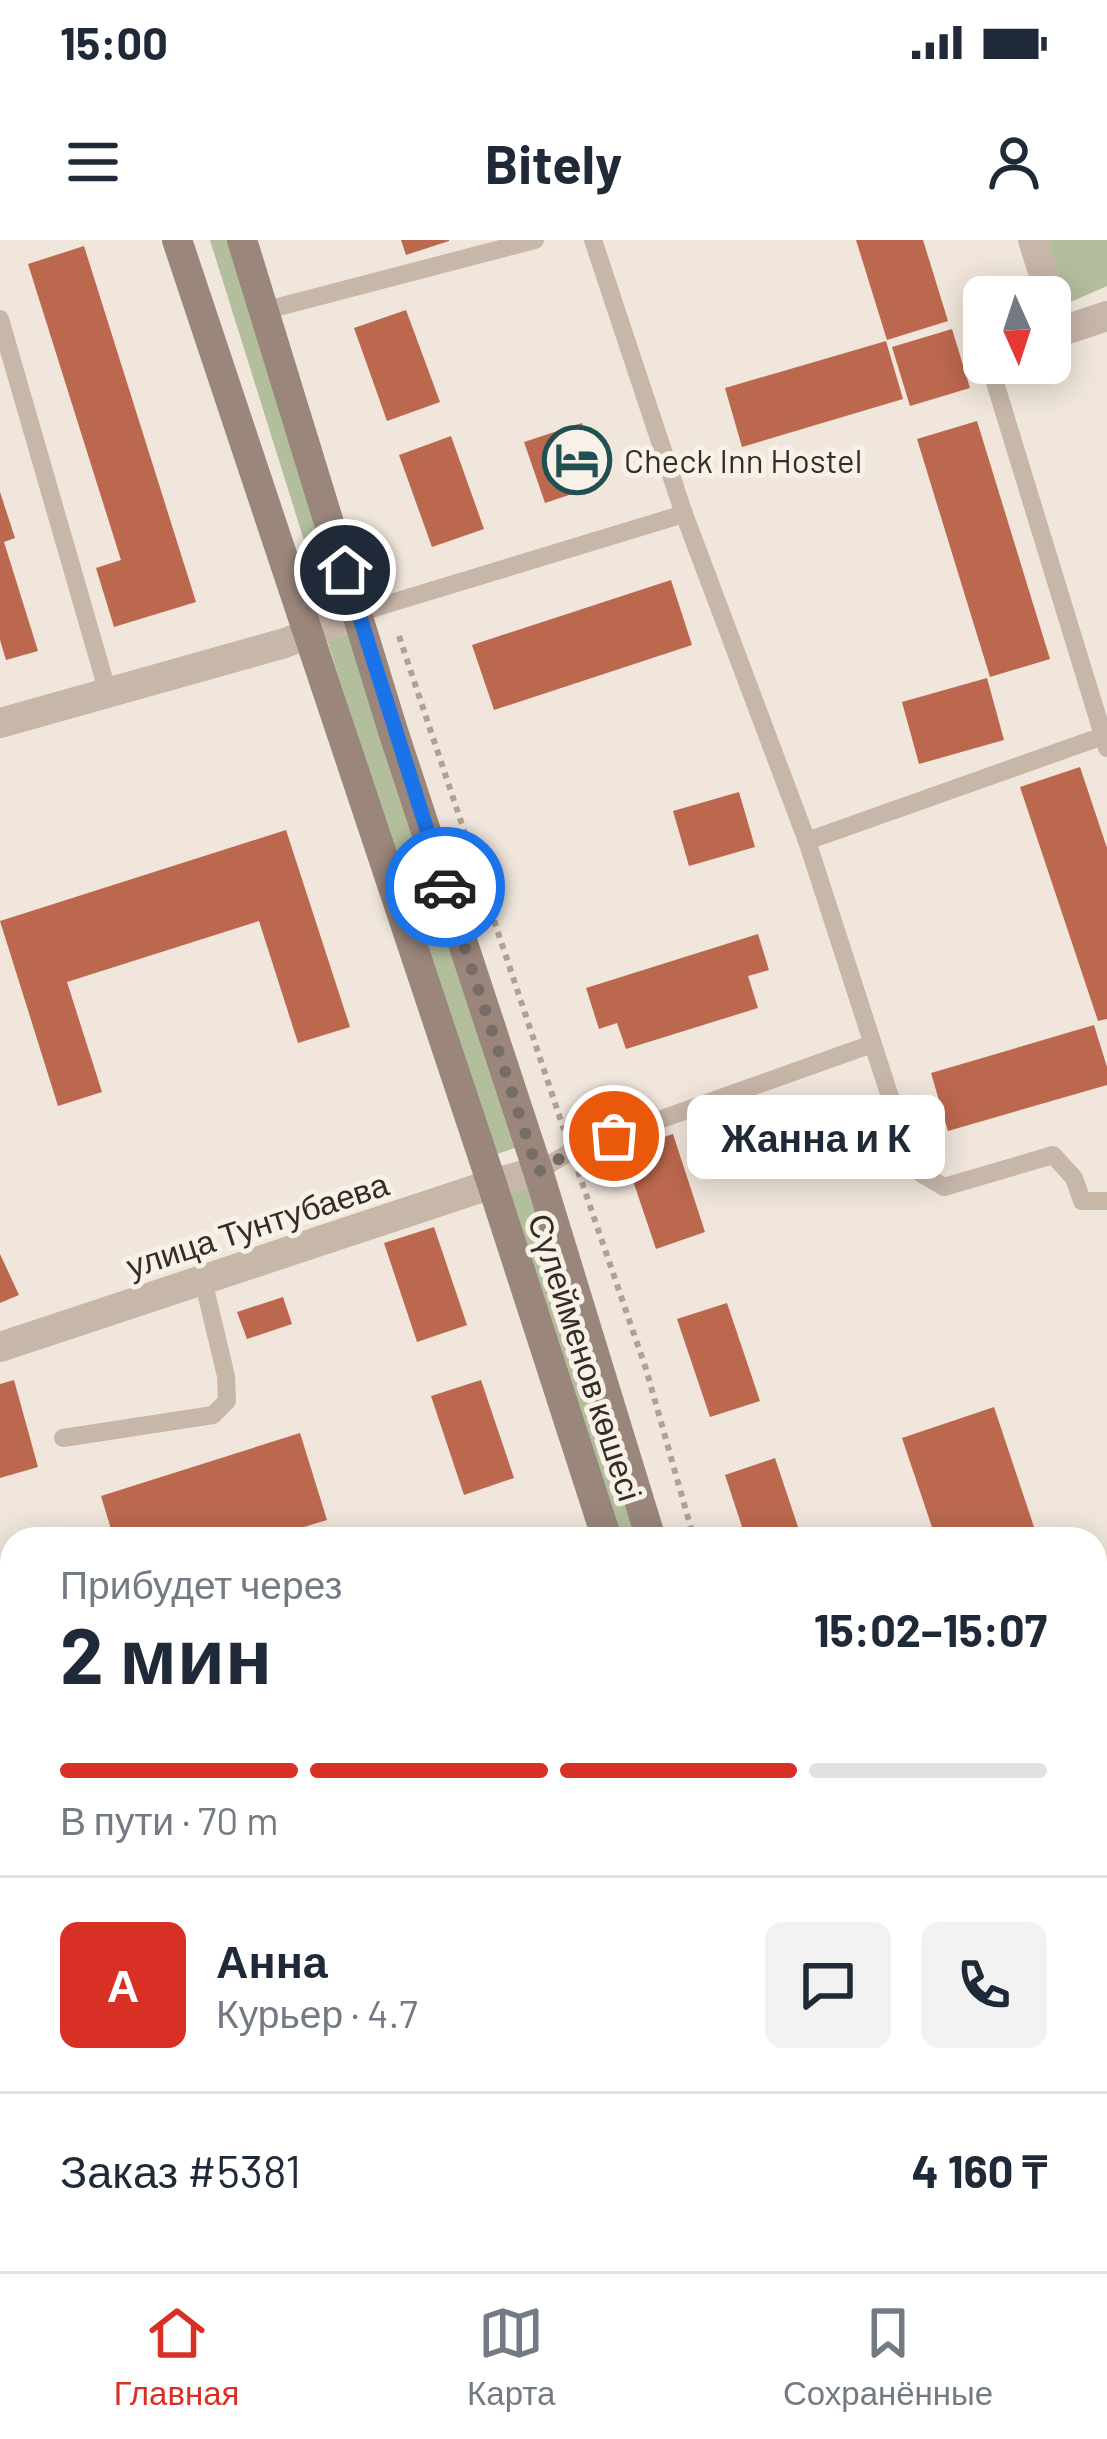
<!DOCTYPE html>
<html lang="ru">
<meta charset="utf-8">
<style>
:root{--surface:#fff;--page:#f2f2f3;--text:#1f2937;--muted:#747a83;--line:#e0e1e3;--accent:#d93025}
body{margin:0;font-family:Barlow,sans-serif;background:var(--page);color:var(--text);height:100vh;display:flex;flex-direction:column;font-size:45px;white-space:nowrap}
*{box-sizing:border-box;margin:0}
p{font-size:39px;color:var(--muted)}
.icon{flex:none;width:66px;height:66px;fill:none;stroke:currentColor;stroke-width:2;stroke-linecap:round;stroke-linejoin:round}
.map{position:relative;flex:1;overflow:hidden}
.drawer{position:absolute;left:0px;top:1287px;width:1107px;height:744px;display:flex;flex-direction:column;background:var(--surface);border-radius:36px 36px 0 0;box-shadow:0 6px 30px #0003}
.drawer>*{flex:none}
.needle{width:78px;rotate:177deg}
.buttons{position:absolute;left:963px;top:36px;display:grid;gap:24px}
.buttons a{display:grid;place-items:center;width:108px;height:108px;border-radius:18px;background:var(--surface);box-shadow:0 6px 30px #0003;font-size:60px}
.pin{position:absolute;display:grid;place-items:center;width:102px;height:102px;color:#fff;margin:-51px;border:6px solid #fff;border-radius:50%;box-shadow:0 3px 12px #0007}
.courier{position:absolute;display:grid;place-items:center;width:120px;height:120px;margin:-60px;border:9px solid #1a73e8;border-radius:50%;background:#fff;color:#222;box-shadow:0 3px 15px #0007}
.bubble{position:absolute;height:84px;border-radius:18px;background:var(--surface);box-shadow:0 6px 30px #0003;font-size:39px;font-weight:700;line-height:84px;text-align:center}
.head em{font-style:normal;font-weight:700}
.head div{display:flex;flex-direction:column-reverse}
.head{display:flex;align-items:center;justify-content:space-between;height:204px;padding:0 60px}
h1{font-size:78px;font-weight:700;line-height:90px}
.bar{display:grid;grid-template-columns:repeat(4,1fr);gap:18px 12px;align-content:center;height:144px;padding:0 60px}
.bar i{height:15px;border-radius:9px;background:var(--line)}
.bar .selected{background:var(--accent)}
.bar p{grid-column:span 4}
.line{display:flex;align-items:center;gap:30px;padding:0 60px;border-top:3px solid var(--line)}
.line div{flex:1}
.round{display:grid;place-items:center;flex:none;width:126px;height:126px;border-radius:18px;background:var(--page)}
.status{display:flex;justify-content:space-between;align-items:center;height:84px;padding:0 60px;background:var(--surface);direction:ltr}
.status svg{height:33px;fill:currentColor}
header{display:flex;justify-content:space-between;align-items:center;height:156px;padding:0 60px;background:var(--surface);font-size:54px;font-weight:700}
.tab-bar{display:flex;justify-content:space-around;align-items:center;height:168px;border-top:3px solid var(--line);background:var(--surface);font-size:33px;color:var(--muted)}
.tab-bar a{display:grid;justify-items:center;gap:6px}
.tab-bar .selected{color:var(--accent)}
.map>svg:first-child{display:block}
.green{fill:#b3be9d}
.building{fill:#bc684e}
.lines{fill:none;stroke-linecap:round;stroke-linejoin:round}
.path{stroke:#b2a193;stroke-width:6;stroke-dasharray:6 6;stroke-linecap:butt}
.lane{stroke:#c7b7a9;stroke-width:18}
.street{stroke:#c7b7a9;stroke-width:30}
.secondary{stroke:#9a867b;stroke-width:30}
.done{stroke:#766d67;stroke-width:12;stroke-dasharray:0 21.6}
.route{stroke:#1a73e8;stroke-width:15}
.labels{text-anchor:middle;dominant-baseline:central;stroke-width:10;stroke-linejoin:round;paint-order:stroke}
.poi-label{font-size:33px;fill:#352c28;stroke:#f8f1e8;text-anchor:start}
.street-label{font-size:33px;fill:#352c28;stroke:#f8f1e8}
</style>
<div class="status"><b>15:00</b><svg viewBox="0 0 49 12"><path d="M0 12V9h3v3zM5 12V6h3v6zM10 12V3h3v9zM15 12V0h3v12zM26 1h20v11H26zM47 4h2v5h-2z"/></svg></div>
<header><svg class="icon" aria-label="menu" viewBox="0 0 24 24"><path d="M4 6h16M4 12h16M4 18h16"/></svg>Bitely<svg class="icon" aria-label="person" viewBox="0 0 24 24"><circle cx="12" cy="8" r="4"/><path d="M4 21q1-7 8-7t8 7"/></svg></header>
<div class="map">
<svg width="1107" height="2031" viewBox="0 0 1107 2031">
<rect width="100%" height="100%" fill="#f0e6dc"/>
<g class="green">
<polygon points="210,0 238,0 343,337 318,345"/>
<polygon points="1048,0 1107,0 1107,46 1066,64"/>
<polygon points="354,392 518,907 494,915 327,400"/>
<polygon points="532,946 646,1299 621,1299 507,953"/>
<polygon points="977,2019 1094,2019 1106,2031 967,2031"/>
</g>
<g class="building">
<polygon points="401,0 449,0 449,1 406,15"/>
<polygon points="856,0 923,0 948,81 887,100"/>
<polygon points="84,6 196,362 114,387 96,328 121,320 28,24"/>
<polygon points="406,70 440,162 387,181 354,88"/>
<polygon points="952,89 970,148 910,166 892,107"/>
<polygon points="886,101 903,159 742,207 725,148"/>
<polygon points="977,181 1050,419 990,437 917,199"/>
<polygon points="582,183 602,244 545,263 524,202"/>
<polygon points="451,196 484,289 432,307 399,215"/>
<polygon points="0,252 15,298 4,302 38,411 6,420 0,400"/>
<polygon points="671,340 692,405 494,470 472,405"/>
<polygon points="987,438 1004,500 919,524 902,462"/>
<polygon points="1080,527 1107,608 1107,779 1098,781 1020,547"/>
<polygon points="739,552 755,607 689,626 673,571"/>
<polygon points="286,590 350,787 298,803 259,681 67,742 102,852 58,866 0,681"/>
<polygon points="758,694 769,730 748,736 758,768 626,809 617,783 599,789 586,748"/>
<polygon points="1094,785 1107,827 1107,845 948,891 931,833"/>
<polygon points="784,862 795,897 751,910 741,875"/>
<polygon points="673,894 705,992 656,1009 623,911"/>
<polygon points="434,987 467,1085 417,1102 384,1003"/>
<polygon points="0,1014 19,1055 0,1063"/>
<polygon points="283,1057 292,1084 247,1099 237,1072"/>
<polygon points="727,1063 760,1161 710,1177 677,1079"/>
<polygon points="14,1140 38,1227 0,1238 0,1144"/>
<polygon points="481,1140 514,1238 464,1255 431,1156"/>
<polygon points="994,1167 1038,1299 936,1299 902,1198"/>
<polygon points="300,1193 327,1280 265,1299 114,1299 101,1256"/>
<polygon points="775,1218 802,1299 746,1299 725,1235"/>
<polygon points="12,1325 12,1391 0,1395 0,1329"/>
<polygon points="1107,1503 1107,1589 1095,1603 1095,1516"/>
<polygon points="12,1667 12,1722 0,1725 0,1671"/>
<polygon points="12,1828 12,1896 0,1899 0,1832"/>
<polygon points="173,2019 236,2019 248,2031 161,2031"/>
<polygon points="659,2019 733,2019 741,2031 667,2031"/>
</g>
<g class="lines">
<g class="path">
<polyline points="399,396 564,890"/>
<polyline points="578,931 646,1129 694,1299"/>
<polyline points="1095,1686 1107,1672"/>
<polyline points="1095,2005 1107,2013"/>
<polyline points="1000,2031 1010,2019"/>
</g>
<g class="lane">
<polyline points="593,0 684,274 807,601 905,903 922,934 944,947 1053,915 1074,938 1082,961 1107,961"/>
<polyline points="263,71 535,0"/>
<polyline points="0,79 108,453"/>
<polyline points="989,123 1107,508"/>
<polyline points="358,373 684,274"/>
<polyline points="807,601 1103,496"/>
<polyline points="538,931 572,911 872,804"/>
<polyline points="63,1198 213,1175 227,1161 226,1136 203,1040"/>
<polyline points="523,2019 527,2031"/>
<polyline points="554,2031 595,2019"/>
</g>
<g class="street">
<polyline points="1033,0 1062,91 1107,76"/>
<polyline points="0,483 285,403 358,373"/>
<polyline points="0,1107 492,944 538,931"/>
<polyline points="0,1785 12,1781"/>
</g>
<g class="secondary">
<polyline points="177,0 492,944 607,1299"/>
<polyline points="242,0 393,491 538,931 651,1299"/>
<polyline points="1095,1789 1107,1775"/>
<polyline points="1095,1912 1107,1924"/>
<polyline points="821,2019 822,2031"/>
<polyline points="900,2031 910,2019"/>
</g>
</g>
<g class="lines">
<polyline class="done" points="445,647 538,932 572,911 614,896"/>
<polyline class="route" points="345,330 445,647"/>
</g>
<defs>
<g id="hotel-ring" transform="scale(3.45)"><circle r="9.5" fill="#f8f1e8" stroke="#215053" stroke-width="1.5"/><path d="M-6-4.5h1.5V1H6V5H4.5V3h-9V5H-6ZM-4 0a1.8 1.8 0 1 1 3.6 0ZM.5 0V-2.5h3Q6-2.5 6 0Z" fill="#215053"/></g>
</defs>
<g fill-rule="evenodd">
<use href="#hotel-ring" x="577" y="220"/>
</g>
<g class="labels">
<g class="poi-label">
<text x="624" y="220">Check Inn Hostel</text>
</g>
<g class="street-label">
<text transform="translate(257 984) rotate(-18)">улица Тунтубаева</text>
<text transform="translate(586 1117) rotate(72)">Сүлейменов көшесі</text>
</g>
</g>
</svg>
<div class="buttons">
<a><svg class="needle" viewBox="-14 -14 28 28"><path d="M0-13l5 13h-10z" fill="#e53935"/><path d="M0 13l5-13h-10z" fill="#747a83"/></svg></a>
</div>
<div class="pin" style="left:614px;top:896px;background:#ea580c"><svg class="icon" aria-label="bag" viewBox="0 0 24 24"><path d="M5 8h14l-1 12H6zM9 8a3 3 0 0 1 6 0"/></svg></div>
<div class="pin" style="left:345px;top:330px;background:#1f2937"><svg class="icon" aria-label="home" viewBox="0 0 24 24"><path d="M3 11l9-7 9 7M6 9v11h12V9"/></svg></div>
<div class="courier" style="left:445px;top:647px"><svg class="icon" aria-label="car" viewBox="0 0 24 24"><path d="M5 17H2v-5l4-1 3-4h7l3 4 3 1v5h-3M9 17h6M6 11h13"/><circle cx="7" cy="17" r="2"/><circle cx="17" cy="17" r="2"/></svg></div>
<div class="bubble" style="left:687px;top:855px;width:258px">Жанна и К</div>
<section class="drawer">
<div class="head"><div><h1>2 мин</h1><p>Прибудет через</p></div><em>15:02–15:07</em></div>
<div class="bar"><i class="selected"></i><i class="selected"></i><i class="selected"></i><i></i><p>В пути · 70 m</p></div>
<div class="line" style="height:216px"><b class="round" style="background:var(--accent);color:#fff">А</b><div><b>Анна</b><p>Курьер · 4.7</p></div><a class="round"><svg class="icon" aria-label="chat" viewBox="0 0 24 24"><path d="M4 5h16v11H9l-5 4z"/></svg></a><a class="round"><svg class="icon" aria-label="phone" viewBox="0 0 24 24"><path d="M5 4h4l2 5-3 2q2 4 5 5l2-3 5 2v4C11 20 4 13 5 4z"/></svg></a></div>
<div class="line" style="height:156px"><div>Заказ #5381</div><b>4 160 ₸</b></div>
</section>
</div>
<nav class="tab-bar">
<a class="selected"><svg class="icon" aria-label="home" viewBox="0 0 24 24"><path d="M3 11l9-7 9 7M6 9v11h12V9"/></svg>Главная</a>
<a><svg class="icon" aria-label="map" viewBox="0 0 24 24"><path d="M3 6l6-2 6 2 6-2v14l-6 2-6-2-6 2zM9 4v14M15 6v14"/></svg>Карта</a>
<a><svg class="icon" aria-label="saved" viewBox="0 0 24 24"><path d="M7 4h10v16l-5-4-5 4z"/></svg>Сохранённые</a>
</nav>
